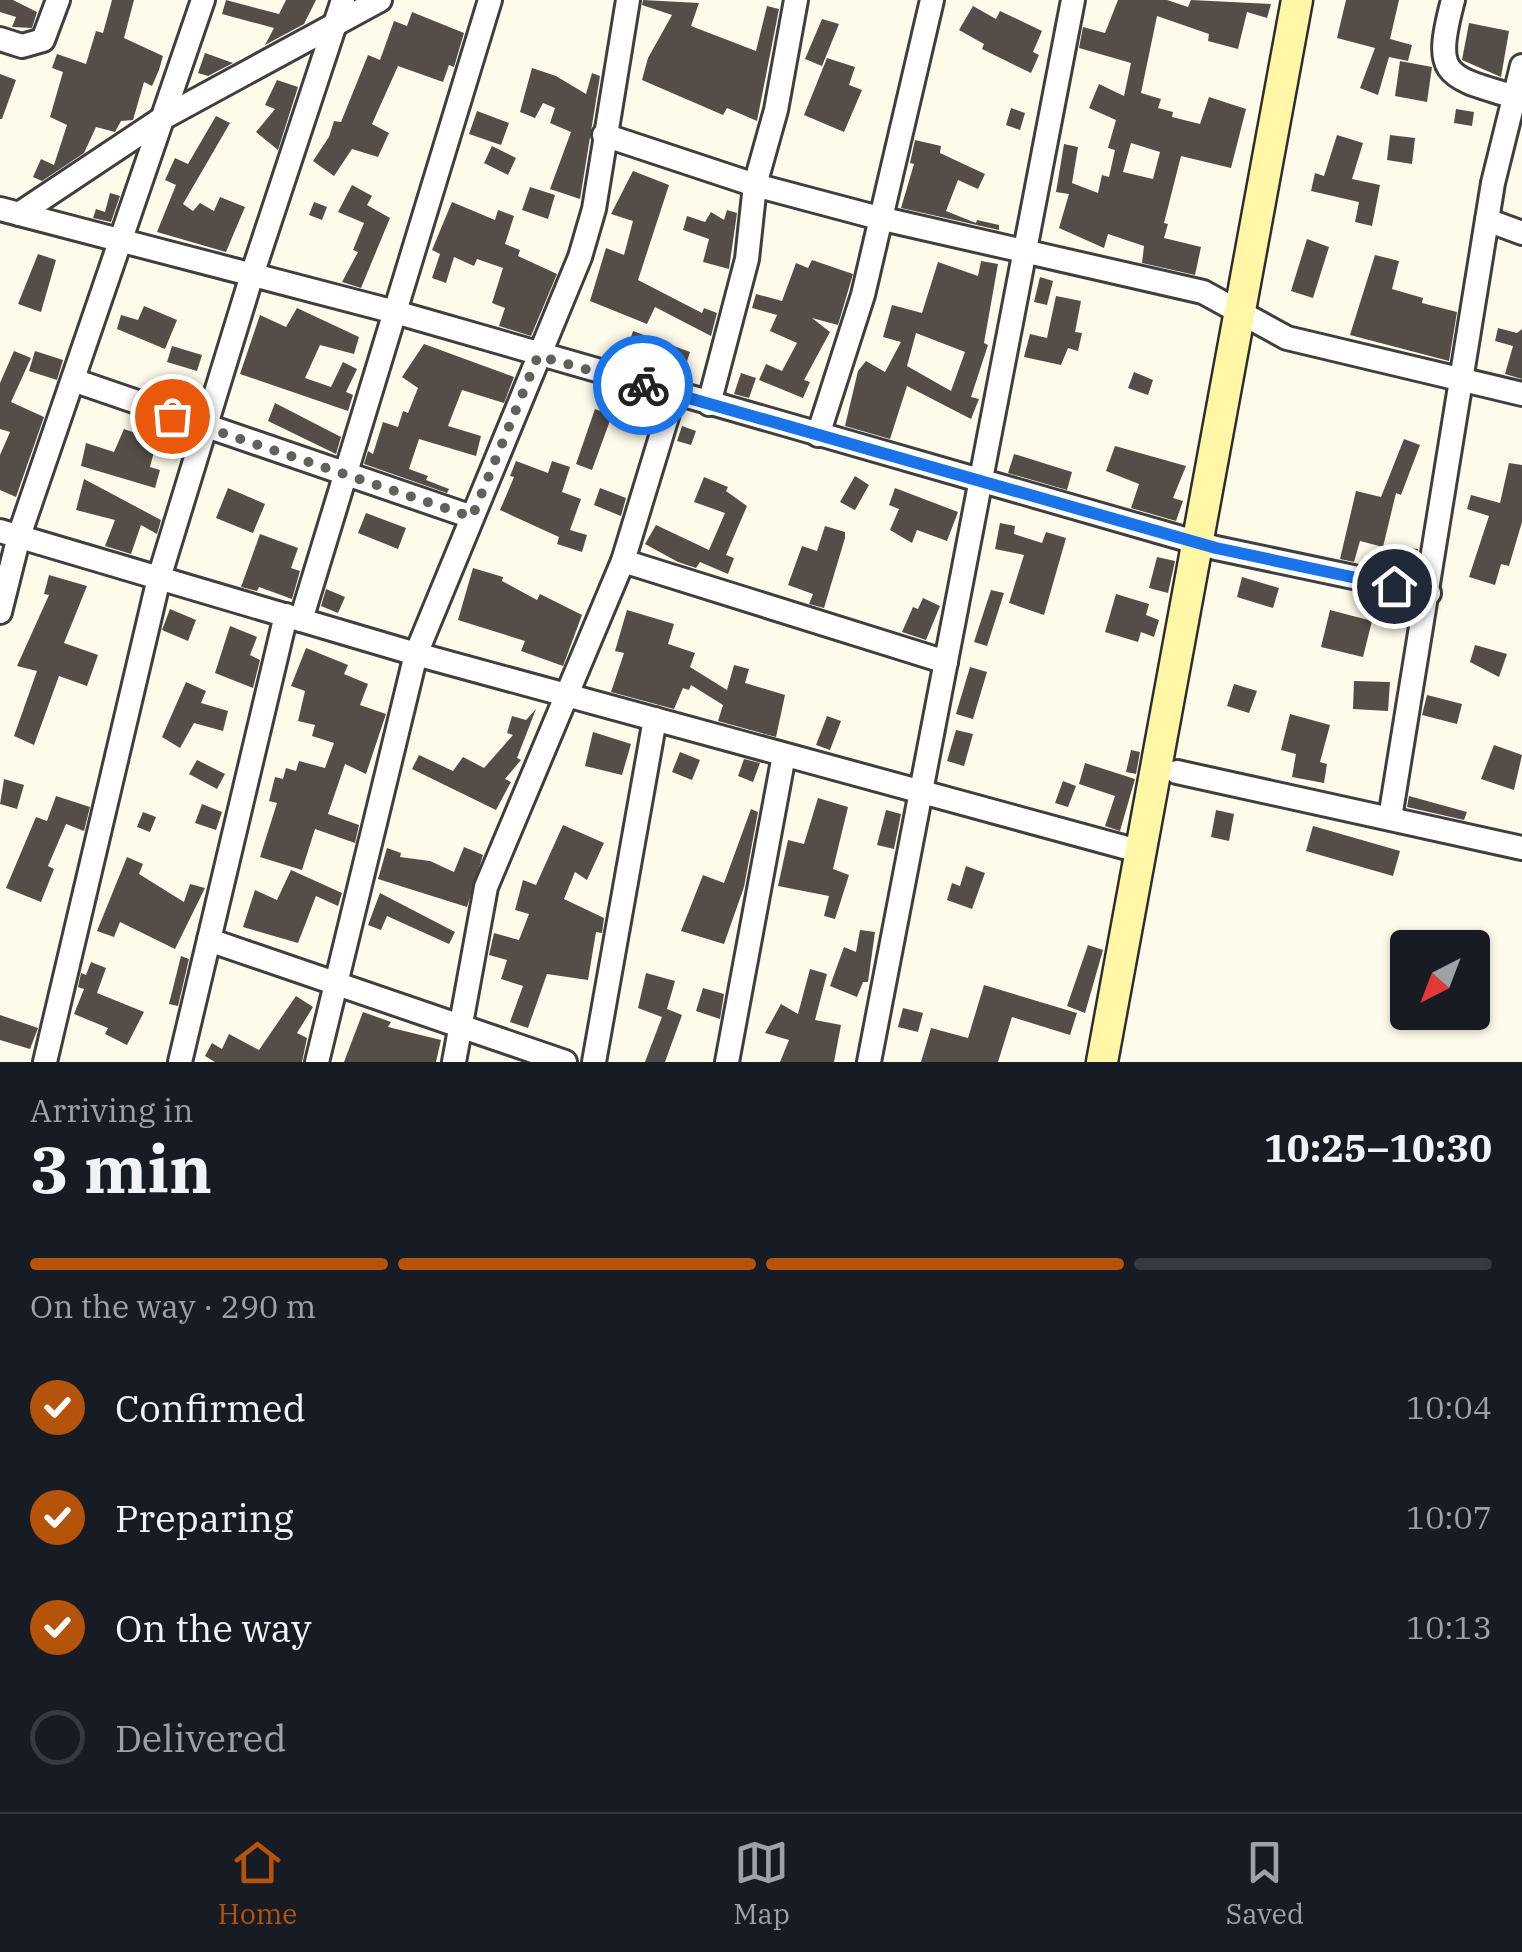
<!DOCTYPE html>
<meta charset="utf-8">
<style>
:root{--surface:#171b24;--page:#20242c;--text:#f1f3f6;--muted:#9ea1a6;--line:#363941;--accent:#b45309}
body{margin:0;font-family:"IBM Plex Serif",serif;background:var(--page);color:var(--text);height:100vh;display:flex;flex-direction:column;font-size:38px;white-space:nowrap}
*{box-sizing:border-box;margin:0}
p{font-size:32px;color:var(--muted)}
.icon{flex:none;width:55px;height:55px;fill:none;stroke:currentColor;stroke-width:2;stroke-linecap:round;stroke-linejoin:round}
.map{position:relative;height:1062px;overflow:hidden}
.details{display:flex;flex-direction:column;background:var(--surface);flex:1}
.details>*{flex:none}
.needle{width:65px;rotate:222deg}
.tools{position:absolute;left:1390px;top:930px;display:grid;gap:20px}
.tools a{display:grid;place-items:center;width:100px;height:100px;border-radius:10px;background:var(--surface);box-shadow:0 2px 8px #0004;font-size:50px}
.pin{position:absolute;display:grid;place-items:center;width:85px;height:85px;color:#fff;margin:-42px;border:5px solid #fff;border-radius:50%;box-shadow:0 2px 10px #0007}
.courier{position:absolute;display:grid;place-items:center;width:100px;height:100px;margin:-50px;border:8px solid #1a73e8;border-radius:50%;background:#fff;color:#222;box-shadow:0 2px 12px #0007}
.summary em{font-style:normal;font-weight:800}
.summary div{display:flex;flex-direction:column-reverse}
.summary{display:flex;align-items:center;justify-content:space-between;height:170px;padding:0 30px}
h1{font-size:65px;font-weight:800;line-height:75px}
.bar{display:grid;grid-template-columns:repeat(4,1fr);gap:15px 10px;align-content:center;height:120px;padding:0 30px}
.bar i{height:12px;border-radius:8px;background:var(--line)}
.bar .selected{background:var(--accent)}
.bar p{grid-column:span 4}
ol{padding:0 30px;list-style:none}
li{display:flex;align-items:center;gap:30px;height:110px}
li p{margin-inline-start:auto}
li .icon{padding:10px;border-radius:50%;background:var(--accent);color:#fff;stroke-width:4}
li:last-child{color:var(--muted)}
li i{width:55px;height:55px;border:5px solid var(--line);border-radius:50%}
.tab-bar{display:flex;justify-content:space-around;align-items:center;height:140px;border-top:2px solid var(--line);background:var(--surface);font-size:28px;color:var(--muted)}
.tab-bar a{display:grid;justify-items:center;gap:5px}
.tab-bar .selected{color:var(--accent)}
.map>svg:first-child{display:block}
.building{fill:#554d48;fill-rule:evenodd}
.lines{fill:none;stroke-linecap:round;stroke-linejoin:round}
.street-casing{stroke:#3f3f3f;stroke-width:28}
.secondary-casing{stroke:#2e2e2e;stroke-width:35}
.street{stroke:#fff;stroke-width:22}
.secondary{stroke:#fff7a6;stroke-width:30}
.done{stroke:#61605a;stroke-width:10;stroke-dasharray:0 18}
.route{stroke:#1a73e8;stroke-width:12}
</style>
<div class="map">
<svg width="1522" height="1062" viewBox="0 0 1522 1062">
<rect width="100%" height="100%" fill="#fffbeb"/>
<g class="building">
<polygon points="0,0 13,0 37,12 32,28 12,27 16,17 0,12"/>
<polygon points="112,0 134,0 124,38 163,56 159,70 152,86 144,82 133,120 121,121 115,132 96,127 84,153 42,181 33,177 41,159 54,165 67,125 50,117 63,72 52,68 57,54 86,64 96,31 103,33"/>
<polygon points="226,0 279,14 286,0 316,0 304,24 265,45 274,28 222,14"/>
<polygon points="643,0 699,3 691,26 756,51 767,6 779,9 757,121 727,108 723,115 642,80 648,58 672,15 642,5"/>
<path d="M1118,0H1167L1188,7L1191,0L1271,4L1267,18L1247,12L1238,49L1208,41L1209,34L1157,16L1141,93L1161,99L1158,108L1173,112L1172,117L1200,124L1209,97L1246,109L1231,168L1181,156L1164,223L1168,224L1164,238L1201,247L1195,275L1142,263L1144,246L1108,234L1104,248L1059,228L1069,194L1056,192L1064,144L1078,147L1071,189L1072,183L1098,193L1102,175L1109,177L1115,150L1108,148L1116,120L1089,108L1099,84L1124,96L1131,63L1079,48L1083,27L1105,33ZM1131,143L1160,152L1153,179L1123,172Z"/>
<polygon points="1346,0 1399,0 1390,39 1412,45 1408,61 1389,57 1378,95 1360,88 1375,48 1337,38"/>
<polygon points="973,6 996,19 1000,11 1042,31 1033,52 1039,55 1031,73 982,49 984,44 959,30"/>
<polygon points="412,12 464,33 454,67 449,65 443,82 398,66 372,124 389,133 378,157 352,149 334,176 313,161 329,137 334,121 341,122 368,55 380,60 394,21 407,26"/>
<polygon points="822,19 839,24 822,66 805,59"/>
<polygon points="1469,23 1509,31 1501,77 1462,60"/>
<polygon points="205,53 233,63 208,76 198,73"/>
<polygon points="827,58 855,67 849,85 862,90 844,132 804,115"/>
<polygon points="1400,61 1432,67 1427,102 1395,96"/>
<polygon points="532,68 556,76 586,94 592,73 600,76 580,199 550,189 571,132 550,123 555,108 543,103 535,118 520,112"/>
<polygon points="0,74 16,80 2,119 0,119"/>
<polygon points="277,80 298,87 278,150 256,132 275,109 265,105"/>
<polygon points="1011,108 1025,113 1020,130 1006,125"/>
<polygon points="1456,109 1474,112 1472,126 1454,123"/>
<polygon points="477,111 509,123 501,145 469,134"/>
<polygon points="216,116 230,123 183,204 193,211 200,203 214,211 220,197 245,207 226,252 157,232 176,185 165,180 175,158 188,164"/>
<polygon points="1337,135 1363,143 1352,179 1380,185 1372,226 1355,222 1359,202 1311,191 1315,173 1324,176"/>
<polygon points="1390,135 1415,138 1412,164 1387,160"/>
<polygon points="915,140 941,146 940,153 985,174 978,189 958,180 946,211 976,223 977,220 999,225 999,230 901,208 914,164 910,163"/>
<polygon points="492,146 516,158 508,175 484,163"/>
<polygon points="633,171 669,185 638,280 702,313 704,308 717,313 711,336 655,307 647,324 590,301 606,248 624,255 633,221 611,214"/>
<polygon points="352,185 372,196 367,205 390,218 361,288 342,282 358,252 353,250 364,223 338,212"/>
<polygon points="530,187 555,195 548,219 522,210"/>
<polygon points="110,193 120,196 111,222 93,218 96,209 105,212"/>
<polygon points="314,202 327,207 322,220 309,215"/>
<polygon points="452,202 495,220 498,210 514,216 505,244 520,250 518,256 557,274 531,336 499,326 505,308 492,303 503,268 477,259 474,266 454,257 446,283 432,278 440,254 432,250"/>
<polygon points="727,210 737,213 729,269 703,262 709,239 683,230 687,216 705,222 711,212 724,220"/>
<polygon points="1307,239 1329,247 1313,298 1291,291"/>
<polygon points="38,254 56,260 41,312 18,304"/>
<polygon points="1375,255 1399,261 1392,289 1423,298 1422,303 1457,312 1449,361 1350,335"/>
<polygon points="812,260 853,274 838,325 812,318 830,332 804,380 810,382 803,398 759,380 766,364 782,371 797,343 770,331 777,315 752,308 756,294 782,301 796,263 808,268"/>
<path d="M981,261L998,264L984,343L988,345L971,397L979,399L971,419L907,386L890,439L845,426L858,371L866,361L885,372L901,342L883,337L892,305L922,313L938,262L978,276ZM916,333L965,352L951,391L907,366Z"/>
<polygon points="1040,277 1053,281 1047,305 1034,302"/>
<polygon points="1056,296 1081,301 1075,332 1082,333 1078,351 1068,348 1061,365 1024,357 1030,334 1047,338"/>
<polygon points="144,306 177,320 165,349 117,329 121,315 138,320"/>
<polygon points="297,308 359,337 354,354 320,345 305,378 331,387 343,362 357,369 346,392 353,395 348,411 240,374 260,315 286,327"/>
<polygon points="1498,328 1517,333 1522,329 1522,379 1505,374 1513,346 1495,341"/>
<polygon points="633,331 690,352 681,379 623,362"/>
<polygon points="424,344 514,377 504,403 462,390 448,426 481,436 476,456 419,439 409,469 428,476 426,480 449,489 447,493 364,464 368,451 373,454 383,422 398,427 403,411 408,413 418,388 402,377"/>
<polygon points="172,346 202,355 197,371 167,362"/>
<polygon points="14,351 31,358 11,402 44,417 16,497 0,490 0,455 10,432 0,429 0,383"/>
<polygon points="35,351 63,360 57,380 29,371"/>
<polygon points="1134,372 1153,380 1148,395 1128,388"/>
<polygon points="741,373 756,378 749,398 734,394"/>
<polygon points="275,403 341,437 336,454 268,421"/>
<polygon points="595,409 612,415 592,470 576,464"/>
<polygon points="682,426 696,431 691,445 677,441"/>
<polygon points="124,429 157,440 150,467 160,470 155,488 81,466 86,443 114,452"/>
<polygon points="1404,439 1420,445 1401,495 1396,493 1383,547 1360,541 1354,562 1340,559 1356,491 1381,497"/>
<polygon points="1115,446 1186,466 1173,498 1183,501 1176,521 1131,508 1139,484 1106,471"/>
<polygon points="1014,454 1072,472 1067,490 1008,473"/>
<polygon points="516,461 548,473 552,461 570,467 562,492 581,499 570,530 587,535 582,552 557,544 559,537 500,510 514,477 510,476"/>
<polygon points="1509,463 1522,465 1522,522 1509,566 1501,564 1495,585 1469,577 1489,516 1467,509 1471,495 1500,503"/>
<polygon points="855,476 869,485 855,510 840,502"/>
<polygon points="704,477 728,487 726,491 747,506 726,555 734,558 728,574 700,562 696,568 678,562 645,544 656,525 709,550 725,513 694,502"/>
<polygon points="84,479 161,520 157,534 141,525 131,554 105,546 115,520 76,510"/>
<polygon points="228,488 265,504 253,533 216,518"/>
<polygon points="600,488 626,498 621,516 594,505"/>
<polygon points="895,488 958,512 947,541 917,530 912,543 890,530 899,509 889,505"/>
<polygon points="366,513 406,528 398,549 358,533"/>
<polygon points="1000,523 1015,526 1014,534 1042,543 1046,532 1066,538 1044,615 1009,603 1024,555 995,549"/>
<polygon points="825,526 845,532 845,538 824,608 809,604 813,594 788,585 802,546 817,551"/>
<polygon points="260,534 298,548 291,568 300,571 292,599 259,587 257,591 241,587"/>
<polygon points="1393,547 1418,549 1414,575 1392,570"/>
<polygon points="1157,557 1175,561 1168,593 1149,588"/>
<polygon points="473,568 503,577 502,581 537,600 540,594 582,615 563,666 521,651 525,641 458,620"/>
<polygon points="49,575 87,586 64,643 98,655 87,686 59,676 34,745 14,736 37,671 17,666 49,595 44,594"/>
<polygon points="1242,577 1279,588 1273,608 1237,597"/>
<polygon points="326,589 345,597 338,613 321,606"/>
<polygon points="991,590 1004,593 987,646 974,642"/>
<polygon points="1116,594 1149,604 1146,615 1159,620 1154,637 1141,632 1138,642 1105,632"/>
<polygon points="923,598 940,606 926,640 902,632 913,607 918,609"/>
<polygon points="170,609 196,620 188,641 162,630"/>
<polygon points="627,610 674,624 668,644 695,653 690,667 727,690 734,665 749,669 745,683 785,695 776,737 718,721 723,705 691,685 689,690 683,688 674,709 611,692 624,653 615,651"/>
<polygon points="1330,610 1372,621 1363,657 1321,647"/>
<polygon points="230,626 257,637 250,655 260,660 253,688 215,673"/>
<polygon points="1475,645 1507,654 1499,677 1470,662"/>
<polygon points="306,648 348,665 344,674 368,684 360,705 386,714 366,774 345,764 328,814 359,825 355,843 315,829 302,870 260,857 277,803 269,801 275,777 283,779 286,768 296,771 299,761 325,768 334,743 312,736 315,725 298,721 305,691 291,686"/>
<polygon points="970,667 987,672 973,719 956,714"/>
<polygon points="1354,681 1390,682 1388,711 1353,709"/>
<polygon points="186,682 206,691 201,703 228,711 223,731 194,723 180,748 162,737"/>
<polygon points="1234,684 1257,691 1249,713 1227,706"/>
<polygon points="1427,695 1462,704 1457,724 1422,715"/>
<polygon points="536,709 517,758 521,760 505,779 511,782 496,810 412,769 419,755 453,771 463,757 484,768 513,735 507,733 512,716 526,720"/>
<polygon points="1290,714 1330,725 1320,762 1327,764 1324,783 1292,777 1296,754 1281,750"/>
<polygon points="827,716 841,721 830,750 816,745"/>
<polygon points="956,730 973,734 964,766 947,761"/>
<polygon points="593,732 631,744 622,775 585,766"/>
<polygon points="1494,745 1522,755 1514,790 1481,779"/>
<polygon points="1131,750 1140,752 1136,774 1126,772"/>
<polygon points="680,752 700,760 692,780 672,772"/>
<polygon points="744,759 760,763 753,782 738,776"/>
<polygon points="197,760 225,774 217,789 189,774"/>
<polygon points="1085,763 1135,779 1120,831 1105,826 1115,796 1079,784"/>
<polygon points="4,779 24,785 17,809 0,804"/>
<polygon points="1063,781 1076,786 1068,807 1055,803"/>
<polygon points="56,796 90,807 84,831 66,824 48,866 54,869 41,902 6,888 36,817 47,821"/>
<polygon points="1409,796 1467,812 1464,820 1407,807"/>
<polygon points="818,798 848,807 833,869 849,875 835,919 824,916 829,896 778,886 788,840 804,844"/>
<polygon points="202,804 222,812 216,830 195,823"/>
<polygon points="751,809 758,812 744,887 724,944 681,931 703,875 724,883"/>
<polygon points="886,810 901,814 894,849 877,845"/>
<polygon points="1216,810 1234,814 1229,841 1211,837"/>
<polygon points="143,812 156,817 150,832 137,827"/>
<polygon points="563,825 604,843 587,880 575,872 564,899 604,918 602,933 596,932 588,980 547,974 528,1028 510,1022 523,986 501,979 507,960 489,955 494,933 519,940 529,914 515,910 523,880 536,885"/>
<polygon points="1313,826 1400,851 1393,876 1306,851"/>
<polygon points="464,847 483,855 467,907 378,879 387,848 401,853 400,857 430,861 454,872"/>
<polygon points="127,857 143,864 139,874 184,902 190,884 205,888 175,949 120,922 114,937 97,931"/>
<polygon points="966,866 985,873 972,909 947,900 952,883 960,886"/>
<polygon points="291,870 342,893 338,906 316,896 298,943 243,927 255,890 277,900"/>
<polygon points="380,893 455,932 449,944 387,916 381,930 368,925"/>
<polygon points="860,930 875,932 868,982 863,982 857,997 830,986 844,947 856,952"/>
<polygon points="1088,945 1103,950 1085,1013 1067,1006"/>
<polygon points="181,956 189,959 178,1006 169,1004"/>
<polygon points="91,962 106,968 97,993 144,1012 127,1045 105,1034 108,1028 74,1014 84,989 78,987 81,973 86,975"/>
<polygon points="810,969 827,974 815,1020 841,1025 834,1062 780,1062 789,1040 765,1033 781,1004 798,1014"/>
<polygon points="646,973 675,981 667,1009 682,1015 665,1062 645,1062 662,1017 638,1008"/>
<polygon points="984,985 1077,1013 1070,1035 1012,1017 998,1062 921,1062 931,1028 968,1038"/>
<polygon points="703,988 724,994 720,1019 696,1011"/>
<polygon points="296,996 313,1007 297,1033 307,1038 302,1062 215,1062 205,1056 212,1043 222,1049 229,1034 259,1050"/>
<polygon points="903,1008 923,1013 918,1032 898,1027"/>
<polygon points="363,1012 391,1022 388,1027 441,1040 436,1062 344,1062"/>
<polygon points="0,1015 38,1028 30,1049 0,1040"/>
</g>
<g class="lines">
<g class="street-casing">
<g id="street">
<path d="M1453,0C1433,76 1444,76 1515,97"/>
<polyline points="0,39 22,46 43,40 58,0"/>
<polyline points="604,135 755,185 879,218 1203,292 1287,338 1522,394"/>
<polyline points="0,209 395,312 1216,548 1429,593"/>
<polyline points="19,214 163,118 380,0"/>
<polyline points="1487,220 1522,233"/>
<polyline points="73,380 472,517"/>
<polyline points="709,404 747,259 755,185 776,110 796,0"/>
<polyline points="818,435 863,295 932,0"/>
<polyline points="0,531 416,654 1142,852"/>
<polyline points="623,561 946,662"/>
<polyline points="0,612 19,536 203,0"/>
<polyline points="301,620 490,0"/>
<polyline points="1177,772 1522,848"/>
<polyline points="1390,818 1493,183 1522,66"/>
<polyline points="209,940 565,1062"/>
<polyline points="45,1062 159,578 252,275 343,0"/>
<polyline points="180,1062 286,615"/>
<polyline points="317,1062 416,654 580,257 594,209 628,0"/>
<polyline points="454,1062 486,887 623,561 674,394"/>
<polyline points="594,1062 655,719"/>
<polyline points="727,1062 784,755"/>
<polyline points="869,1062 1073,0"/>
</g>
</g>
<g class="secondary-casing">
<polyline id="secondary" points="1102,1062 1297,0"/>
</g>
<use href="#street" class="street"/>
<use href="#secondary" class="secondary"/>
</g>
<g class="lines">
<polyline class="done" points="172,416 472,517 538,356 643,385"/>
<polyline class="route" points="643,385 1216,548 1394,586"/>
</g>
</svg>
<div class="tools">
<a><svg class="needle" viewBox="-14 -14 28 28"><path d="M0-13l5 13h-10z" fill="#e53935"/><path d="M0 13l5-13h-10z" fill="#9ea1a6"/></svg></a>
</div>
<div class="pin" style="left:172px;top:416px;background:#ea580c"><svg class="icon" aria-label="bag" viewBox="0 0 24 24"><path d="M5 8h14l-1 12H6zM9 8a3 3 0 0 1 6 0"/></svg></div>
<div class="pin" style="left:1394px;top:586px;background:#1f2937"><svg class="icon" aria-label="home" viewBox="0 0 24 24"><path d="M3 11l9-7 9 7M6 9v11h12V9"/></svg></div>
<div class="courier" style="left:643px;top:385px"><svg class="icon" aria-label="bike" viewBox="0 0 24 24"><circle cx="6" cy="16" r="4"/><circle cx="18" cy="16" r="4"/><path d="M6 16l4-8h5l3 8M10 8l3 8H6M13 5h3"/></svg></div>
</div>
<section class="details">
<div class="summary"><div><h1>3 min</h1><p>Arriving in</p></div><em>10:25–10:30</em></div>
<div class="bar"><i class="selected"></i><i class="selected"></i><i class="selected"></i><i></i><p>On the way · 290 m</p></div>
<ol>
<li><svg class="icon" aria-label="check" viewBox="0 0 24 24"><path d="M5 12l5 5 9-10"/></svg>Confirmed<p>10:04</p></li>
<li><svg class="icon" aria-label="check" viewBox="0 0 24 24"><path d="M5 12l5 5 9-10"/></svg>Preparing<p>10:07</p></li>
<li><svg class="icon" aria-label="check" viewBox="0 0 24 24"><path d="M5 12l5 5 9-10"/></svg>On the way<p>10:13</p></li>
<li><i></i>Delivered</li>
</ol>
</section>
<nav class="tab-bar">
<a class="selected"><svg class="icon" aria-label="home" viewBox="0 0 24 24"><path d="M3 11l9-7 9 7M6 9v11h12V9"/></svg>Home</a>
<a><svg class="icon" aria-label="map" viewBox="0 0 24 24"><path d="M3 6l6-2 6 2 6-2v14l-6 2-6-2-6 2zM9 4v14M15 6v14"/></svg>Map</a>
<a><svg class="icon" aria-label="saved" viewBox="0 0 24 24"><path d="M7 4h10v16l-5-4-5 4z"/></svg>Saved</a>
</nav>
